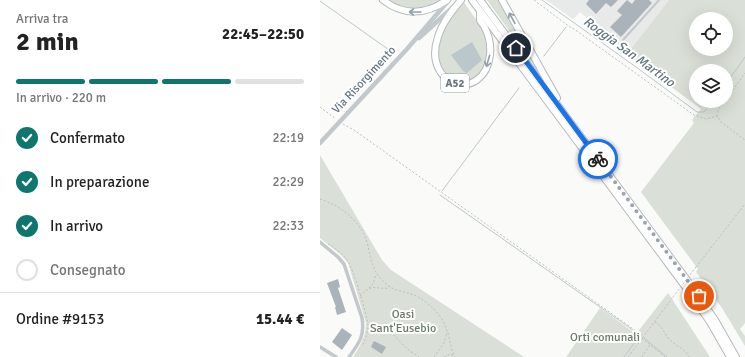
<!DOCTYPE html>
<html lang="it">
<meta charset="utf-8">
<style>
:root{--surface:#fff;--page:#f2f2f2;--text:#222;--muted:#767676;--line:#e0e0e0;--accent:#0f766e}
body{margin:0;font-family:Signika,sans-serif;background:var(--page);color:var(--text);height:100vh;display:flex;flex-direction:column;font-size:15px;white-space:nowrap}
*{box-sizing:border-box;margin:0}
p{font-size:13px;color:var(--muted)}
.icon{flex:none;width:22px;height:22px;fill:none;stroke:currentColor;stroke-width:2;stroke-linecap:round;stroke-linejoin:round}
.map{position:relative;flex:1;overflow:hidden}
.sheet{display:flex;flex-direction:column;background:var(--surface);width:320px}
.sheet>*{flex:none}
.controls{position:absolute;left:369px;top:12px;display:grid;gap:8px}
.controls a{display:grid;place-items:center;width:44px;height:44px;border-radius:50%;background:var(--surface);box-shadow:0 4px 16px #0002;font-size:20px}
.pin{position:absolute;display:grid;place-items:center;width:34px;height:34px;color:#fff;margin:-17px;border:2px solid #fff;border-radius:50%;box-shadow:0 1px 4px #0007}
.courier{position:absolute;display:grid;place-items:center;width:40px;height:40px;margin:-20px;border:3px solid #1a73e8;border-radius:50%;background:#fff;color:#222;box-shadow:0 1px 5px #0007}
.overview em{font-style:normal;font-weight:700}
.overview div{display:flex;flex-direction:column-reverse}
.overview{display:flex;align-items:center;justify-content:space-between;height:68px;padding:0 16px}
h1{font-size:26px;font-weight:700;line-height:30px}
.bar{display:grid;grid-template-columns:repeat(4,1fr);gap:6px 4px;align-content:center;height:48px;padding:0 16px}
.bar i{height:5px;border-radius:3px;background:var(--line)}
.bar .current{background:var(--accent)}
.bar p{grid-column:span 4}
.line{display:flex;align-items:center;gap:10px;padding:0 16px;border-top:1px solid var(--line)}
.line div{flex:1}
ol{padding:0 16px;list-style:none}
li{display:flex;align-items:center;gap:12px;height:44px}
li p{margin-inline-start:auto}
li .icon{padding:4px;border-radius:50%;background:var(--accent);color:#fff;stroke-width:4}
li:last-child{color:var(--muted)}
li i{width:22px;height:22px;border:2px solid var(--line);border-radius:50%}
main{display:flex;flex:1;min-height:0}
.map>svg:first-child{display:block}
.built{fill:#e8e9e9}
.green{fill:#dadfd7;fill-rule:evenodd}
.water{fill:#bbc7cb}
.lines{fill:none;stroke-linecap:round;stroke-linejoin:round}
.stream{stroke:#bbc7cb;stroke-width:1}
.building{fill:#aab3b9}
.motorway-casing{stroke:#b4b9bd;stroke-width:8}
.path{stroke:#bbbfc2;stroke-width:1;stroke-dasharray:2 2;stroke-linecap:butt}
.service{stroke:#c3c8cc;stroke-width:2}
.minor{stroke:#c3c8cc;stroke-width:3.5}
.tertiary{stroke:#c3c8cc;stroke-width:4.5}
.motorway{stroke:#fff;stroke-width:6}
.path-bridge{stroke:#bbbfc2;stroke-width:1;stroke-dasharray:2 2;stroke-linecap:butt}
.oneway{stroke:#939fa8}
.done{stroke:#99a4ac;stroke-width:4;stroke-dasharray:0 7.2}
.route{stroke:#1a73e8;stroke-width:5}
.labels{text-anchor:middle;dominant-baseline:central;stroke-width:4;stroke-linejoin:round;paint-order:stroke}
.shield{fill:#fff;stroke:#939fa8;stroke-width:1}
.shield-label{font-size:11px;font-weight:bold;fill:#657683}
.street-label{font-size:12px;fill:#657683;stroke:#fff}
.park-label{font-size:12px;fill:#687a64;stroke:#fff}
.water-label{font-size:13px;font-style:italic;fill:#60757c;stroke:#fff}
</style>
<main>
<section class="sheet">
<div class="overview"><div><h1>2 min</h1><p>Arriva tra</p></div><em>22:45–22:50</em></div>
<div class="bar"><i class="current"></i><i class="current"></i><i class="current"></i><i></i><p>In arrivo · 220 m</p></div>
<ol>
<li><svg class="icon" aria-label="check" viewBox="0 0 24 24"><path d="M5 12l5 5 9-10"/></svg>Confermato<p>22:19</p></li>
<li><svg class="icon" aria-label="check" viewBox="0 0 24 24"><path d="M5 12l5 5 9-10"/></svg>In preparazione<p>22:29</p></li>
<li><svg class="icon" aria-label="check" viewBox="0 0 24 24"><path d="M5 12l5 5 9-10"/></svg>In arrivo<p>22:33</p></li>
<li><i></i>Consegnato</li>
</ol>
<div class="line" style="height:52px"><div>Ordine #9153</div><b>15.44 €</b></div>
</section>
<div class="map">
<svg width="425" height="357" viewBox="0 0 425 357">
<rect width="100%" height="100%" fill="#fafaf8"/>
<polygon class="built" points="226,0 349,0 307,54 260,12 253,19"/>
<g class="green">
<polygon points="66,0 122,0 111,7 84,10"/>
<polygon points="167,0 179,0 220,74"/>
<path d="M349,0H425V323L420,329L425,336V346L402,308L376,272L378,269L321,192L374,123L372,120L381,109L307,54ZM376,19H406V49H376ZM376,71H406V101H376Z"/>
<polygon points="143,1 164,31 169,50 164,68 153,81 139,83 124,75 117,59 118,42 127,23"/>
<path d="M0,155L62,260L71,270L204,357H33C40,346 46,337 46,323L28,263L21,255L0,238Z"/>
<polygon points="348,293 390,357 246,357 280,308 316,334"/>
</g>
<polygon class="water" points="152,42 162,60 147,73 143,71 131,55"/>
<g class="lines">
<g class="stream">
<polyline points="222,0 316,67 377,112 384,112 393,101"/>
<polyline points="0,1 72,52"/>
<polyline points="224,56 246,27"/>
<polyline points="406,84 425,57"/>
<polyline points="122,191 199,88"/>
<polyline points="120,195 320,335 304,357"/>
<polyline points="324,338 347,357"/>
</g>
</g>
<g class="building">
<polygon points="269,0 298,0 291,7 286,3 276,14 266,4"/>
<polygon points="307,0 312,4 315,0 329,0 332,3 301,37 290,27 302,15 297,11"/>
<polygon points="18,279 20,287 18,288 26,312 17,315 15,307 16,307 7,283"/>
<polygon points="22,328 32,335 22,350 12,342"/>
<polygon points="54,341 66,347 62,354 51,347"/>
</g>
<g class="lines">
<g class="motorway-casing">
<g id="motorway">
<path d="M63,0C83,16 106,15 127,0"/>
<path d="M141,0C132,11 122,23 118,37C101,87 164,104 170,55C171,46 169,36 165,28C164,25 161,23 160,20C160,17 160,13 160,11"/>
<polyline points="152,0 367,289 390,322 410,357"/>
<polyline points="160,0 367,280 395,320 416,357"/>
<polyline points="182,0 237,98"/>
</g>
</g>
<g class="path">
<polyline points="214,0 250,27 254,29 374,115 386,119 397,116"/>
<polyline points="406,100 425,73"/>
<polyline points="405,101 398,110 397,116 401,122 425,140"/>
<polyline points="0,107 16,119"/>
<polyline points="23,124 34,130 323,336"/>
<path d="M0,199C21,206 43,222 48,246C51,260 52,270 63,281C74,293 85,290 98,297C110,304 122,315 126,328C130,337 130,348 135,357"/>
<path d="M8,244C15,248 22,253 27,260C34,270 46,312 48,325C48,332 46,339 42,345"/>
<polyline points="376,267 425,204"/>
<polyline points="49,288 53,284 56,274"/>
<path d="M40,296C54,282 55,290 69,288"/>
<path d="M335,322C344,328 343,332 349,339C356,346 364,348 369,357"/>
<polyline points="48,325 72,333 87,349 99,357"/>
<polyline points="322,338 345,357"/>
<polyline points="114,357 124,343 127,332"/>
<polyline points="124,357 130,354 133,355"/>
<polyline points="308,357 353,297"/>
<polyline points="322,357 330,345"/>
</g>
<polyline class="service" points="303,40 339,0"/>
<g class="minor">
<path d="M0,242L18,257L24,264L42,318C45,336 39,343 29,357"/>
<polyline points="0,347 16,357"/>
</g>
<g class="tertiary">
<polyline points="99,38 133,7"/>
<polyline points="0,143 87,49 129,0"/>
</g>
<use href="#motorway" class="motorway"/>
<polyline class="path-bridge" points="353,297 376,267"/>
</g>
<defs><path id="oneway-shaft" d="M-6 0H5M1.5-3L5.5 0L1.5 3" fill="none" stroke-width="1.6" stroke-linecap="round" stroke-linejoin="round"/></defs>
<g class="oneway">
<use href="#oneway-shaft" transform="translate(95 12) rotate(-180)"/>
<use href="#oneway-shaft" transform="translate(192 18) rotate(-119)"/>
<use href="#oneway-shaft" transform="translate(168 61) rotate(106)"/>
</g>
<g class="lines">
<polyline class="done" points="278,159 379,296"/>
<polyline class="route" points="196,48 278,159"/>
</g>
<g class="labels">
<rect class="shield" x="121" y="74" width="28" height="18" rx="3"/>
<g class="shield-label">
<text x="135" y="83">A52</text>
</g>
<g class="street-label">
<text transform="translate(44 80) rotate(-47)">Via Risorgimento</text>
</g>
<g class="park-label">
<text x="83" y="314">Oasi<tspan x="83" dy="14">Sant'Eusebio</tspan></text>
<text x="285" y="337">Orti comunali</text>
</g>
<g class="water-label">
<text transform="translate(309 52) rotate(36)">Roggia San Martino</text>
</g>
</g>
</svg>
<div class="controls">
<a><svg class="icon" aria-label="locate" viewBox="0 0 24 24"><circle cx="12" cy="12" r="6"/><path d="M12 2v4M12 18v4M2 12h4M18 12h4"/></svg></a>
<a><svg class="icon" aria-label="layers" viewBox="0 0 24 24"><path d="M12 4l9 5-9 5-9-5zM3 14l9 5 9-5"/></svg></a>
</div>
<div class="pin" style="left:379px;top:296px;background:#ea580c"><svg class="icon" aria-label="bag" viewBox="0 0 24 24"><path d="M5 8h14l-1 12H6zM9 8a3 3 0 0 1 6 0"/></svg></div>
<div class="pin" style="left:196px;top:48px;background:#1f2937"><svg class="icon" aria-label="home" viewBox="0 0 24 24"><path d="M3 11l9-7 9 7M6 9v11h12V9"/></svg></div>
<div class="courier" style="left:278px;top:159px"><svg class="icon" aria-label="bike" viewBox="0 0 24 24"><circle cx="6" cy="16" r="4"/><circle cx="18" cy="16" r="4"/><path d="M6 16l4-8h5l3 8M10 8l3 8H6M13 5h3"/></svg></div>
</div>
</main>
